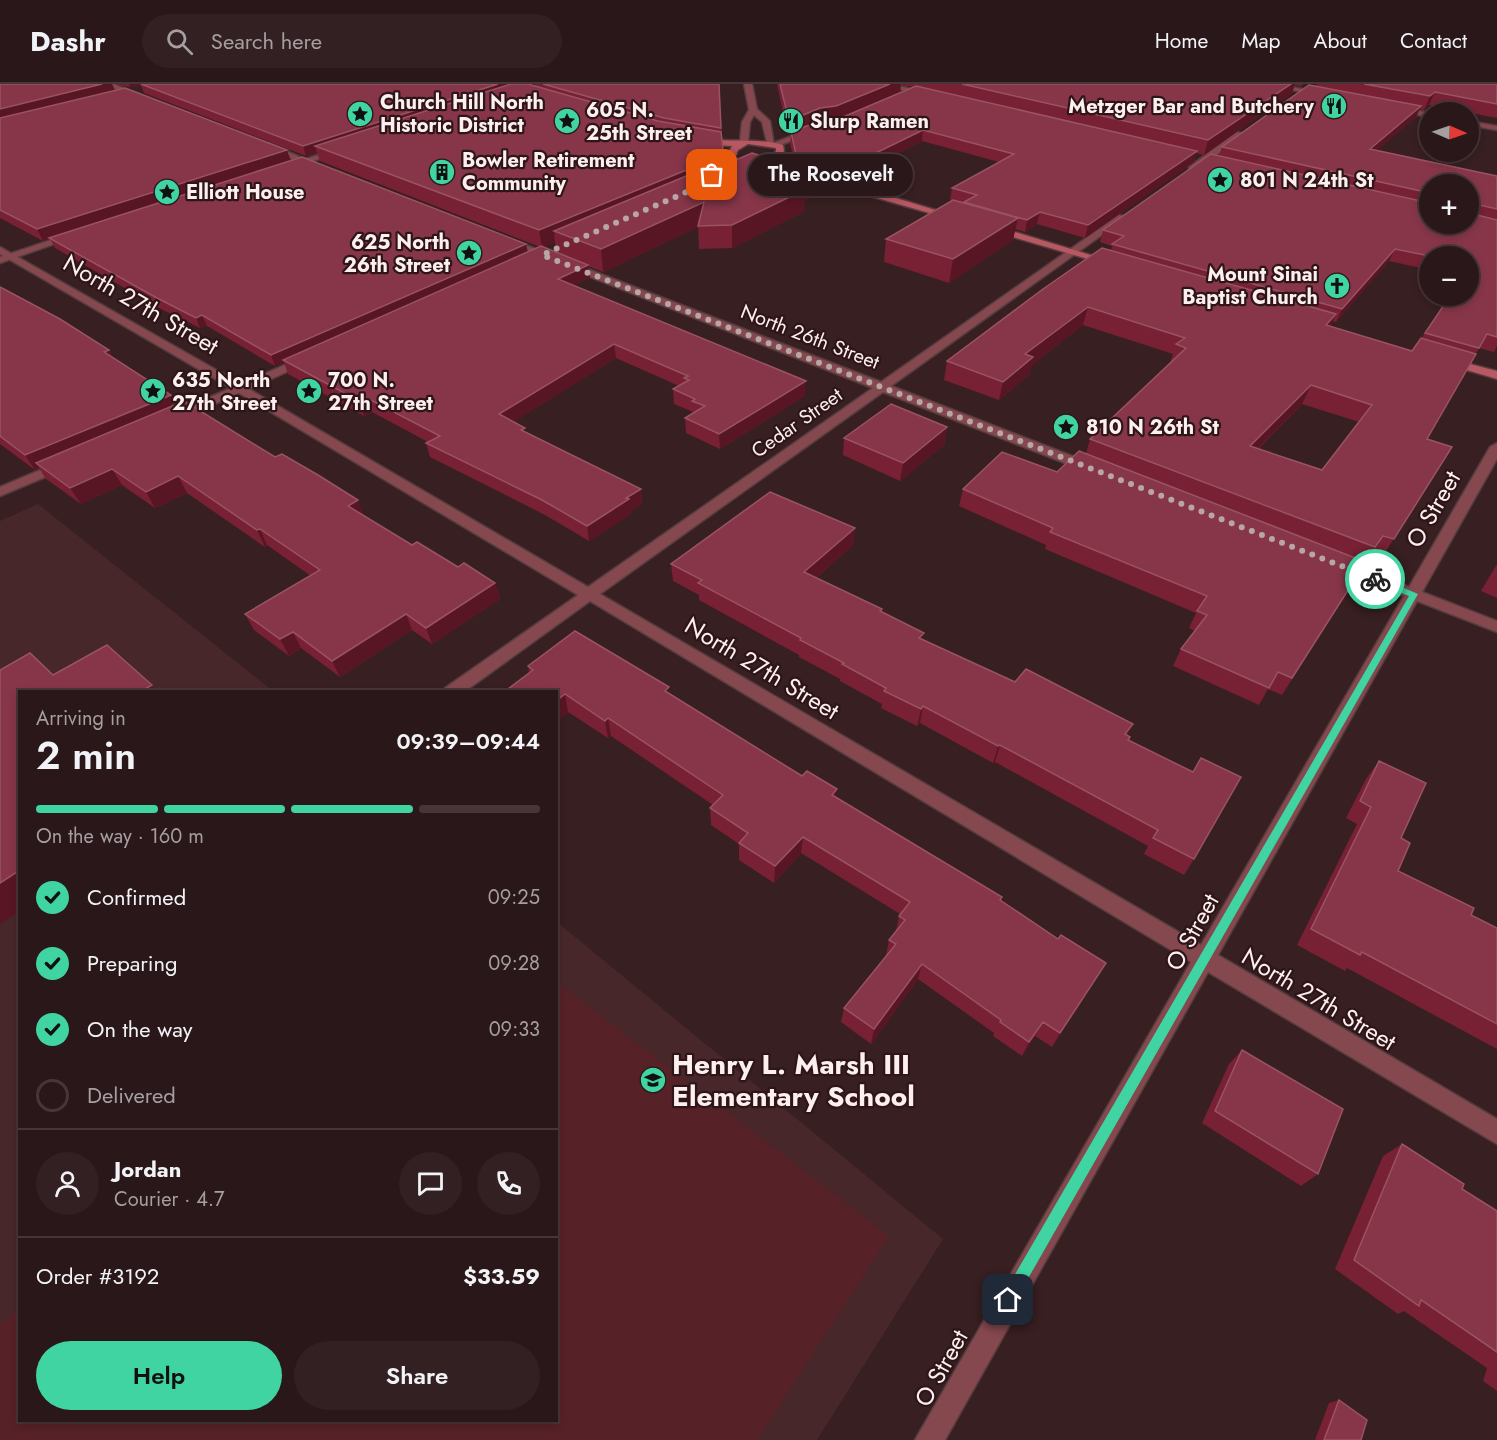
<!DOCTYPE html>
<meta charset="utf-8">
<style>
:root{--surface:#2a1719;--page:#322022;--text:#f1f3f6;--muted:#a59fa2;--line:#463638;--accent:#3fd4a2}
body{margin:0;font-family:Jost,sans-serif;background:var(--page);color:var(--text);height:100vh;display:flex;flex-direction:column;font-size:22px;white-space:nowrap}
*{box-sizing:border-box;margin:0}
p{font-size:20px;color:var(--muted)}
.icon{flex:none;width:33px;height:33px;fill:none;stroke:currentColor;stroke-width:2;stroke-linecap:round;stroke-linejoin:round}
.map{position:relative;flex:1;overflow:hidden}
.side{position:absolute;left:18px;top:606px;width:540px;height:732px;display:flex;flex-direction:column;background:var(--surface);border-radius:0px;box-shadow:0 3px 9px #0003,0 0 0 2px var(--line)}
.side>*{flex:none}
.needle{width:39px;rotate:92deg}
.controls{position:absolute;left:1419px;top:18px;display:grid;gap:12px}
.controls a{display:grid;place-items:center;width:60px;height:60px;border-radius:50%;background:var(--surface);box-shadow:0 3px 9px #0003,0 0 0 2px var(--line);font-size:30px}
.pin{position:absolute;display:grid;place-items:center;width:51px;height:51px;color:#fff;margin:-26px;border-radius:12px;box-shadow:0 3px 9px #0006}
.courier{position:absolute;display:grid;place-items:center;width:60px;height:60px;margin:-30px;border:4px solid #3fd4a2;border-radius:50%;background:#fff;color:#222;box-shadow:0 2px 8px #0007}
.bubble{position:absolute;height:42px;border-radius:21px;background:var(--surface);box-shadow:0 3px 9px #0003,0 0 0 2px var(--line);font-size:20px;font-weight:600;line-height:42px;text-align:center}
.headline em{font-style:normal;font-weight:600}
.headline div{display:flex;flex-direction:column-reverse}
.headline{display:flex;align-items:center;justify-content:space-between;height:102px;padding:0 18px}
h1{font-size:39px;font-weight:600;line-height:45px}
.bar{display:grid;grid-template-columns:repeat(4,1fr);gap:9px 6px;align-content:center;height:72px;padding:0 18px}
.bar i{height:8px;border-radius:4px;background:var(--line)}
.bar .active{background:var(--accent)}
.bar p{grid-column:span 4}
.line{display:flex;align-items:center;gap:15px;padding:0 18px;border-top:2px solid var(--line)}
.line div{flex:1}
.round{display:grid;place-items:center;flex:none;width:63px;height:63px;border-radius:32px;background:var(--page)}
ol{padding:0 18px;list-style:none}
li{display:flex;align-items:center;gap:18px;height:66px}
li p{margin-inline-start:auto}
li .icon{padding:6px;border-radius:50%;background:var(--accent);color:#111;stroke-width:4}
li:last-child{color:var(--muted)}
li i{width:33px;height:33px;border:3px solid var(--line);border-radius:50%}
.button{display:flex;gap:12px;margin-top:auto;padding:12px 18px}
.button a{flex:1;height:69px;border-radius:36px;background:var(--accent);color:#111;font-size:24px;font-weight:600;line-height:69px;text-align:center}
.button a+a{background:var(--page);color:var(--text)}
header{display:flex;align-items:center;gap:36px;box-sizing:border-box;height:84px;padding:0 30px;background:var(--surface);border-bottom:2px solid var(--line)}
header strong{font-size:28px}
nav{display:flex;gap:33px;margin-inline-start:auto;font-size:21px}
.search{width:420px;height:54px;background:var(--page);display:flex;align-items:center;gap:15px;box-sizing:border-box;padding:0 21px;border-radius:33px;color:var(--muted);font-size:22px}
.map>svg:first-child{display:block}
.built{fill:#47272a}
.green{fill:#572128}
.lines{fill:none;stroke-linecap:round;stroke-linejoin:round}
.minor-casing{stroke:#543c3e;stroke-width:3}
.tertiary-casing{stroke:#543c3e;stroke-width:3}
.secondary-casing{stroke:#543c3e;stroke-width:3}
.minor{fill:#85484e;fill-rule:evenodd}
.tertiary{fill:#85484e;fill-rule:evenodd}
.secondary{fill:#b95763;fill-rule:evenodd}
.wall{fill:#782034;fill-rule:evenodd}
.shaded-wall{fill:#581624}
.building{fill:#863648;stroke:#995362;stroke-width:1.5;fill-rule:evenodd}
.route{fill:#3fd4a2}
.done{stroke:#b8a6a7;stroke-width:6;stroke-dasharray:0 10.8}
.labels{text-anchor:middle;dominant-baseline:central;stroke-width:4.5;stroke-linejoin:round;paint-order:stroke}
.far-poi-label{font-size:20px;font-weight:bold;fill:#fdeeef;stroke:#2e1618;text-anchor:start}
.far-street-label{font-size:20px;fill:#fdeeef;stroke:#2e1618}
.street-label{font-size:24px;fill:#fdeeef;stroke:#2e1618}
.near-poi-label{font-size:28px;font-weight:bold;fill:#fdeeef;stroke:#2e1618;text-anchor:start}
</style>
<header>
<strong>Dashr</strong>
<div class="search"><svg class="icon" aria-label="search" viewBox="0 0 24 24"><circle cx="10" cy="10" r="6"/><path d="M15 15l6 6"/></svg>Search here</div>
<nav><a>Home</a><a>Map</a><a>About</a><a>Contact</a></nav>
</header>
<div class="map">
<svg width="1497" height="1356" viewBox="0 0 1497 1356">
<rect width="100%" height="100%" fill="#381f21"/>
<polygon class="built" points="38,420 273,607 20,608 20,1336 556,1336 557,838 943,1155 817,1356 0,1356 0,437"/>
<polygon class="green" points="557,898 889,1152 757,1356 0,1356 0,1240 19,1224 20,1336 556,1336"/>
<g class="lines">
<g class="minor-casing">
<g id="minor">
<polygon points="104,0 114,0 147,14 140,16"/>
<polygon points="878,0 892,0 934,11 930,13"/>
<polygon points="1264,0 1279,0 1329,11 1325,13"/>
<polygon points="1393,22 1430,29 1430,33 1390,26 1389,24"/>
<polygon points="1468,37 1497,42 1497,46 1468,41"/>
<polygon points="810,45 817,47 778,62 771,60"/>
<polygon points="1237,48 1244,50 1195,87 1189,87 1189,83"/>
<polygon points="264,60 270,60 323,83 316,85 264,64"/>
<polygon points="1119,131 1127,133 891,302 1098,382 1100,385 1098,388 1088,388 883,308 600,510 1201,861 1404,512 1332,483 1330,480 1332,477 1342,477 1409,503 1490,363 1497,359 1497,375 1422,508 1497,537 1497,548 1417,517 1218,871 1497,1035 1497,1060 1208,888 945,1356 915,1356 1191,878 590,517 464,608 443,608 445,604 578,511 239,309 177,337 169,337 167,334 169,331 231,304 0,170 0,163 241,300 303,273 311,273 311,277 249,305 588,503 873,304 504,159 504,155 510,155 881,298"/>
<polygon points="64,376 69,377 71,380 69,383 0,412 0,403"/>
</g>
</g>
<g class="tertiary-casing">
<g id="tertiary">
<polygon points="744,0 752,0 757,25 770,37 774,61 767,59 762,38 754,31 750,38 748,58 744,60 740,58 742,38 749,26"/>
<polygon points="338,64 345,66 290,85 283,83"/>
<polygon points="72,149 80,151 0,179 0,173"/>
</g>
</g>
<g class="secondary-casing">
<g id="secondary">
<path d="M698,53C727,60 755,53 783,61L784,67C771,87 752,87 731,79L727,72L732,62L714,61L695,57L694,55ZM748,60L776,64V67C766,81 752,81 737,75L735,72L738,66Z"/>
<polygon points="804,91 843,98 962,134 957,137 839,103 823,102 801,96 800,94"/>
<polygon points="989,142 995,142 1117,179 1108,181 989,146"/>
<polygon points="1447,274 1497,287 1497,295 1443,279 1441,277"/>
</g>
</g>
<use href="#minor" class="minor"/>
<use href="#tertiary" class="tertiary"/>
<use href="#secondary" class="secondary"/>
</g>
<g class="wall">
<path d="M0,0H112L115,6L291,77L526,160L528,168L540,163L320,77L317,69L306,72L144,9L141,2L130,3L115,0H506V1L510,0H533L531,1L536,2L535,0H719L723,66L736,76L796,83L790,60L791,50L788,51L777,0H1304L1301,2L1295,1L1292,9L1204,71L1196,69L1194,78L1085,154L1037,140L1025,148L1015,145L1013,156L949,199L884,178L886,155L952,116H950L952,104L999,78L922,57L844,96L828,94V105L804,117L803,128L732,164L699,165L698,143L603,188L588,182L590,194L574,201L805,312L720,365L686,349L685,334L693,330V328L674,320L673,305L679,302L616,274L513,338L526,348L641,405L642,419L631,427V430L589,457L545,431L430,373L426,359L428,358L372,328L364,332L288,290L284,278L275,282L207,242L200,244L161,225L55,164L50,155L43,157L0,134ZM901,1L915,3L900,8ZM555,158L557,169L543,163Z"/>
<path d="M1317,0H1497V34L1429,21L1424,26L1420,25L1416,33L1377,66L1497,92V262L1494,268L1479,264L1427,355L1452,363L1381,475L1371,471L1282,611L1268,605L1259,621L1173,582L1181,565L1195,547L1189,544L1196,529L1045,465L1046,461L959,422L963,405L1057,388L1086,370L1090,355L1170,279L1173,270L1083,241L1032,281L1029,291L999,316L944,296L947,277L1111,166L1112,162L1100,158L1103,146L1219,72L1222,63L1316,2ZM1430,100L1468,140H1430ZM1430,172H1468V212L1425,249L1412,267L1330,243L1333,237L1336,238L1389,177L1430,186ZM1302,320L1359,338L1322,386L1258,365Z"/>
<polygon points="0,203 109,266 113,274 171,311 176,320 412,461 458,483 495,499 500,515 432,560 412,546 340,593 301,564 289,572 254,546 245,530 311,492 267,461 265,463 187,409 155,424 122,401 81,420 46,395 39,384 35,386 0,360"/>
<polygon points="947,343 944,361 900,397 843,371 844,354"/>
<polygon points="855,444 853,461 816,494 882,525 882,528 923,555 1128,652 1128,656 1194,775 1184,791 1144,770 1148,762 995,678 993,679 920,639 917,642 881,624 882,620 840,597 840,595 799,573 799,571 699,516 699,511 673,497 671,480"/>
<polygon points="1497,480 1497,514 1481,507"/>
<polygon points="528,582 669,609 837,713 1002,813 1001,816 1058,855 1106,879 1052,963 1035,952 1022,972 993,952 994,949 918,895 871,960 841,938 844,924 887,872 886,871 889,856 896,848 899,832 900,830 801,769 774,799 739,776 739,760 711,741 710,724 713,721 611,652 608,654 568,628 556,637 556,608 529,588"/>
<polygon points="1379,677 1401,754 1398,787 1471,831 1497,844 1497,965 1347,884 1345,887 1297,861 1357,740 1346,734 1366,695"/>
<polygon points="1242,966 1318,1090 1301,1102 1202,1039 1229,980"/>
<polygon points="1402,1060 1462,1105 1497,1127 1497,1307 1483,1297 1487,1284 1404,1227 1398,1230 1335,1185 1383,1072"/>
<polygon points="1339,1316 1361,1356 1315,1356 1329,1319"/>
</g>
<g class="shaded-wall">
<polygon points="102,0 112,0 115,7 0,37 0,25"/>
<polygon points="129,0 140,0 141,2 130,3"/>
<polygon points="498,0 506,0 507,7 315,62 317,69 306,72 303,62"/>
<polygon points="890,0 901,0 900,8 835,36 819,38 788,51 789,37 820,24"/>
<polygon points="1291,0 1295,0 1292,9 1204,71 1208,56"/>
<polygon points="1435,8 1429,21 1424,26 1430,12"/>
<polygon points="1421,22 1416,33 1365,76 1370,65"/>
<polygon points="923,46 922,57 844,96 845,84"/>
<polygon points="287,66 291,77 43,157 37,145"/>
<polygon points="1197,67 1194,78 1085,154 1088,141"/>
<polygon points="736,70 736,86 554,147 555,158 542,164 539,146 684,87"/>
<polygon points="829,83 828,105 804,117 803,128 732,164 732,141 790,102"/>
<polygon points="704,118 698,143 603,188 601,165"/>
<polygon points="1040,128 1037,140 1025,148 1027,136"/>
<polygon points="1018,134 1013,156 949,199 953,175"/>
<polygon points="526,160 528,170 283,276 284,278 275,282 271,271"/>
<polygon points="1395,165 1389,177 1336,238 1342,225"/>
<polygon points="588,181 590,194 560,208 558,195"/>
<polygon points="1088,223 1083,241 1032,281 1029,291 999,316 1003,298 1025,270"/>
<polygon points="1336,230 1328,248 1326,241"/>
<polygon points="202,231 207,242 200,244 196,234"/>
<polygon points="614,260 616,274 502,345 499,330"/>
<polygon points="109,266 117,280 104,268"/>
<polygon points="806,297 805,312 720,365 719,350"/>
<polygon points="1311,301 1302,320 1241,381 1250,362"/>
<polygon points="171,311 178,325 36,379 39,384 35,386 25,371"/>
<polygon points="367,314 372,328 364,332 359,317"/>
<polygon points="947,343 944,361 900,397 903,379"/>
<polygon points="112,385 122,401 81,420 70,404"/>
<polygon points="178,392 187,409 155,424 146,408"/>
<polygon points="641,405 642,419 631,427 631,430 589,457 587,442 626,414"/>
<polygon points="358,416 364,432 348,422"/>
<polygon points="855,444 853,461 803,505 804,488"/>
<polygon points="260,445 267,461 265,463 257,446"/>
<polygon points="495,499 500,515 432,560 426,544"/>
<polygon points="406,530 412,546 340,593 332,577"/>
<polygon points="293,548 301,564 289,572 280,555"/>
<polygon points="152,601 156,608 140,608"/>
<polygon points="565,610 568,628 556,637 556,617"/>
<polygon points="923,622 920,639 917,642 921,625"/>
<polygon points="608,634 611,652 608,654 605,637"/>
<polygon points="1133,640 1125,657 1125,650"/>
<polygon points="1000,661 995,678 993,679 998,662"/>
<polygon points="837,705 836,722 832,711"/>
<polygon points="803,753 801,769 774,799 775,782"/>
<polygon points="20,786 20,827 0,840 0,799"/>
<polygon points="1106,879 1097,894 1052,963 1060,949"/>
<polygon points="922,880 918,895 871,960 874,945"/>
<polygon points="1043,938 1035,952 1022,972 1029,958"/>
</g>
<g class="building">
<polygon points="0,0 102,0 0,25"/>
<polygon points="141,0 498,0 303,62"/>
<polygon points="511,0 528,0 658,37 721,48 723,66 736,70 704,84 684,87 539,146 315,62"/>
<polygon points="543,0 719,0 721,44 664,34"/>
<polygon points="780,0 890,0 836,22 820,24 789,37"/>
<polygon points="962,0 1291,0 1208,56"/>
<polygon points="1364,0 1497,0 1497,20 1435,8 1430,12"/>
<polygon points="1309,1 1421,22 1370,65 1497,92 1497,125 1475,120 1471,128 1473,130 1497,136 1497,253 1487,250 1479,264 1425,249 1450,212 1468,212 1468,183 1470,181 1468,181 1468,172 1430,172 1395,165 1342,225 1112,160 1124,152 1103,146 1211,70 1430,119 1430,140 1468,140 1468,100 1430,100 1430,109 1222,63"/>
<polygon points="916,2 1197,67 1088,141 1040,128 1027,136 964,118 977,111 952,104 1014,70 923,46 845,84 825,82 797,75 791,48 825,35 843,33"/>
<polygon points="125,4 287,66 37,145 0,126 0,34"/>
<polygon points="752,69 803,85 801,76 829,83 790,102 804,106 732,141 698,142 704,118 601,165 554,147 691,90 710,87"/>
<polygon points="302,73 526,160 271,271 202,231 196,234 157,214 49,154"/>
<polygon points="953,116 1018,134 953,175 886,155"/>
<polygon points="541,162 588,181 558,195 806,297 719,350 685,334 705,322 692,317 695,315 673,305 689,296 684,294 688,292 614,260 499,330 525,344 521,346 641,405 626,414 629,415 587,442 542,416 426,359 440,352 367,314 359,317 283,276"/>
<path d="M1102,164L1336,230L1326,241L1412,267L1421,254L1476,270L1427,355L1452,363L1394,455L1383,452L1375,463L1090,355L1186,264L1176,260L1185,254L1088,223L1025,270L1033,273L1003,298L947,277L1043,205ZM1311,301L1372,321L1322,386L1250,362Z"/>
<polygon points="0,203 60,235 109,266 104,268 171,311 25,371 0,352"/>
<polygon points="184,317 275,373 282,370 318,391 358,416 348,422 412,461 417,458 458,483 464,479 495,499 426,544 406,530 332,577 293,548 280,555 245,530 320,486 260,445 257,446 178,392 146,408 112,385 70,404 36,379"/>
<polygon points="891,320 947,343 903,379 844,354"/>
<polygon points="1079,367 1366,478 1292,594 1278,588 1269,604 1181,565 1207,531 1197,527 1207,512 1050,448 1053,444 963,405 1002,368 1057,388"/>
<polygon points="770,408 855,444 804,488 882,525 880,527 924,549 919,554 1015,598 1026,585 1133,640 1125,650 1130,653 1128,656 1193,688 1201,674 1241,693 1194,775 1153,754 1158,746 1000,661 998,662 923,622 921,625 884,607 886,604 842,580 844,579 800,556 801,554 698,499 702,496 671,480"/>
<polygon points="575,547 669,603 665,607 802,692 807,687 837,705 832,711 1002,813 1000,816 1058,855 1061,851 1106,879 1060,949 1043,938 1029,958 1000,938 1001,936 922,880 874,945 844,924 896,860 889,856 905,836 899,832 910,818 803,753 775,782 739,759 748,749 710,724 723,711 608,634 605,637 565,610 556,617 556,608 504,608 533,586 528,582"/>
<polygon points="107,561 152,601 140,608 20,608 20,786 0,799 0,586 30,569 53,591"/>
<polygon points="1379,677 1426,699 1401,754 1410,759 1398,787 1474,824 1471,831 1497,844 1497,940 1362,868 1360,871 1311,845 1371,723 1360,717"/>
<polygon points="1242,966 1343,1025 1318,1090 1215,1027"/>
<polygon points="1402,1060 1464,1100 1462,1105 1497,1127 1497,1268 1421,1216 1419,1222 1354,1176"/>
<polygon points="1339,1316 1367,1336 1361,1356 1324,1356"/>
</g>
<polygon class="route" points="1372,493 1378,493 1418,510 1013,1221 1008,1224 1003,1221 1001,1216 1003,1211 1409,512 1372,497"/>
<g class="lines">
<polyline class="done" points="712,91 695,100 689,107 542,171 1375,495"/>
</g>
<defs>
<g id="restaurant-disc" transform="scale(1.35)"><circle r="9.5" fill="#3fd4a2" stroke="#2e1618"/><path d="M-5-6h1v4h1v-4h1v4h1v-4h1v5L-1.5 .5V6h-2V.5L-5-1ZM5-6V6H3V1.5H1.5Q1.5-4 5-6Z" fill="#111"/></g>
<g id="sight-disc" transform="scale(1.35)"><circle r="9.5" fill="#3fd4a2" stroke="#2e1618"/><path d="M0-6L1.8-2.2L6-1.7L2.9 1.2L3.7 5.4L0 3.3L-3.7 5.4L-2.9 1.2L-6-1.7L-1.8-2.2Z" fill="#111"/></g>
<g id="building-disc" transform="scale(1.35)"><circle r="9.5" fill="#3fd4a2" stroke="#2e1618"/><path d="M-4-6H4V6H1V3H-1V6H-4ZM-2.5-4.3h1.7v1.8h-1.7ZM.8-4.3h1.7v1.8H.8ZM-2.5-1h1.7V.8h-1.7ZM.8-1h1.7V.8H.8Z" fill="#111"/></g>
<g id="church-disc" transform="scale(1.35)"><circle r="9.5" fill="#3fd4a2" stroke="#2e1618"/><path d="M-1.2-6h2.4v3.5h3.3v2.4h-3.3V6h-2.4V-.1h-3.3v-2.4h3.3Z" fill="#111"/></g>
<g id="school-disc" transform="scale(1.35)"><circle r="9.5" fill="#3fd4a2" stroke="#2e1618"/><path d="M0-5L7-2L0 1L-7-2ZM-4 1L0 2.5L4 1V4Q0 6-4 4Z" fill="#111"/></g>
</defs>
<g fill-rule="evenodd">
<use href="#restaurant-disc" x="1334" y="22"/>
<use href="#sight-disc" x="360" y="30"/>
<use href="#sight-disc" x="567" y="37"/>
<use href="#restaurant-disc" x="791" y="37"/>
<use href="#building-disc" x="442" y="88"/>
<use href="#sight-disc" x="1220" y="96"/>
<use href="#sight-disc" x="167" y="108"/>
<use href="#sight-disc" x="469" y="169"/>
<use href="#church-disc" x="1337" y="202"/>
<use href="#sight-disc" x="153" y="307"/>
<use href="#sight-disc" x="309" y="307"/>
<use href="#sight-disc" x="1066" y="343"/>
<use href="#school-disc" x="653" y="996"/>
</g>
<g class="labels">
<g class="far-poi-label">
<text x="380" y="18">Church Hill North<tspan x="380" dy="23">Historic District</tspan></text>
<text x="1314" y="22" text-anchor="end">Metzger Bar and Butchery</text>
<text x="586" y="26">605 N.<tspan x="586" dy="23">25th Street</tspan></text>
<text x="810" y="37">Slurp Ramen</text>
<text x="462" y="76">Bowler Retirement<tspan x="462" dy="23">Community</tspan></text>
<text x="1240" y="96">801 N 24th St</text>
<text x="186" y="108">Elliott House</text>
<text x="450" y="158" text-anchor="end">625 North<tspan x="450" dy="23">26th Street</tspan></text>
<text x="1318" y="190" text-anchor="end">Mount Sinai<tspan x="1318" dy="23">Baptist Church</tspan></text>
<text x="172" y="296">635 North<tspan x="172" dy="23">27th Street</tspan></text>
<text x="328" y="296">700 N.<tspan x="328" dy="23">27th Street</tspan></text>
<text x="1086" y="343">810 N 26th St</text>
</g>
<g class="far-street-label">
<text transform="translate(810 253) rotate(21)">North 26th Street</text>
<text transform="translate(797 339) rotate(-35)">Cedar Street</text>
</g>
<g class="street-label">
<text transform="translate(141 220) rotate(30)">North 27th Street</text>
<text transform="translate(1433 425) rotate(-60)">O Street</text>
<text transform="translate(762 584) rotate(31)">North 27th Street</text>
<text transform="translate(1192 848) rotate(-61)">O Street</text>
<text transform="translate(1319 915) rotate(31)">North 27th Street</text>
<text transform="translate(941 1284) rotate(-61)">O Street</text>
</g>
<g class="near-poi-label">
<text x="672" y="980">Henry L. Marsh III<tspan x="672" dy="32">Elementary School</tspan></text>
</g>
</g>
</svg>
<div class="controls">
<a><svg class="needle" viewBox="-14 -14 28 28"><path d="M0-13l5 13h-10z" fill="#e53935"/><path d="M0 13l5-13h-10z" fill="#a59fa2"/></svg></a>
<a>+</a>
<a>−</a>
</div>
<div class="pin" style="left:712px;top:91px;background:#ea580c"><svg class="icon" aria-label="bag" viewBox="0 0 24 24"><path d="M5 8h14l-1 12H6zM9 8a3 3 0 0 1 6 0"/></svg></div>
<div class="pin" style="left:1008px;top:1216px;background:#1f2937"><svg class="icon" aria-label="home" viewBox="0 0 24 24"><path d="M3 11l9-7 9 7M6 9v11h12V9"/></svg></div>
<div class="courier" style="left:1375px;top:495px"><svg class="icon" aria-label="bike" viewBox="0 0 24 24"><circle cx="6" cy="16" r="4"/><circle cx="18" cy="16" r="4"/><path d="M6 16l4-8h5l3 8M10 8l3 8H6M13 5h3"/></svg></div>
<div class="bubble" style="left:748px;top:70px;width:165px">The Roosevelt</div>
<section class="side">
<div class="headline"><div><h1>2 min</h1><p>Arriving in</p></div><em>09:39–09:44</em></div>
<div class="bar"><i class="active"></i><i class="active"></i><i class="active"></i><i></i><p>On the way · 160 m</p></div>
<ol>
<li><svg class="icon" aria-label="check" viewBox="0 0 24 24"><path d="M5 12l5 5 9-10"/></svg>Confirmed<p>09:25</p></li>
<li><svg class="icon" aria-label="check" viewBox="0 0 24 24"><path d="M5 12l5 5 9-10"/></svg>Preparing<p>09:28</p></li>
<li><svg class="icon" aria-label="check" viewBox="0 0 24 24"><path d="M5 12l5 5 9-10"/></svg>On the way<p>09:33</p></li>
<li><i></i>Delivered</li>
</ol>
<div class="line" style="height:108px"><a class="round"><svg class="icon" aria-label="person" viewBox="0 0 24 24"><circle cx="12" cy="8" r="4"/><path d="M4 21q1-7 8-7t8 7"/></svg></a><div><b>Jordan</b><p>Courier · 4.7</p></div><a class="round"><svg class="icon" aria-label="chat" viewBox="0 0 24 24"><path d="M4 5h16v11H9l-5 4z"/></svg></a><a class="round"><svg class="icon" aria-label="phone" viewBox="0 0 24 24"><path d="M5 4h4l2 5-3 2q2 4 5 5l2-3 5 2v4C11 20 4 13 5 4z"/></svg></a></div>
<div class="line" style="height:78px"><div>Order #3192</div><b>$33.59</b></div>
<div class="button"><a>Help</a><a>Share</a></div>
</section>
</div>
